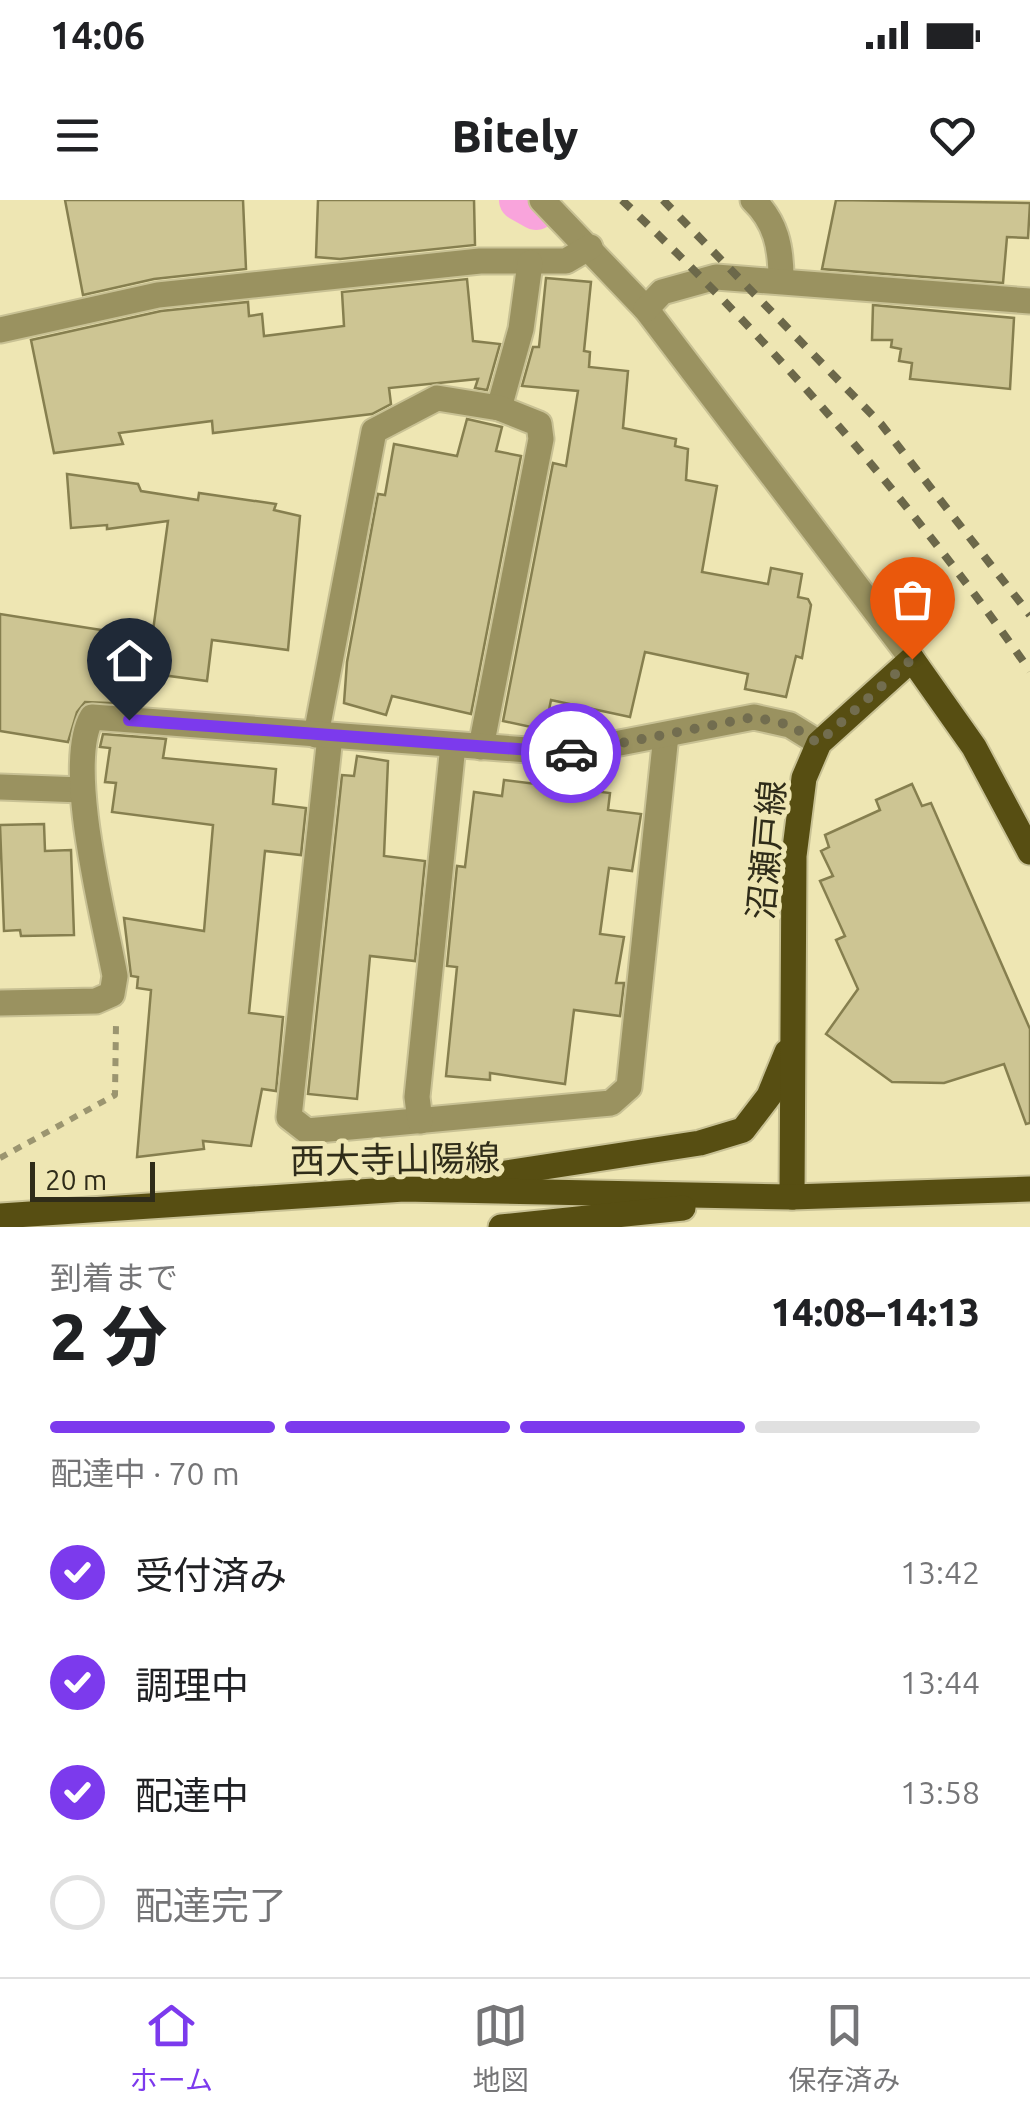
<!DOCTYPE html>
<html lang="ja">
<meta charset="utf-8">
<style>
:root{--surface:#fff;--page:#f2f2f2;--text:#202124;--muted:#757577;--line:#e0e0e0;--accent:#7c3aed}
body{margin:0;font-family:Ubuntu,"Noto Sans JP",sans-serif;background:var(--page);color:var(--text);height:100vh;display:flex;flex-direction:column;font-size:38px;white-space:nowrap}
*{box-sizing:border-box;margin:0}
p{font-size:32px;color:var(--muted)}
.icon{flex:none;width:55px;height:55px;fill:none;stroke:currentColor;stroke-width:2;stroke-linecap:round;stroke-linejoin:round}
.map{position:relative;height:1027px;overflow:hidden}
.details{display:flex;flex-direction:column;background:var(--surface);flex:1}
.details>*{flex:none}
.scale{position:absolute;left:30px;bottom:25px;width:125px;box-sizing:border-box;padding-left:10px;border:5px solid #2f2c19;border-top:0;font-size:28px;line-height:35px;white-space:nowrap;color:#2f2c19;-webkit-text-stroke:8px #eee6b3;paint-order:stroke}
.pin{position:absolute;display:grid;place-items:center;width:85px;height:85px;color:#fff;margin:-102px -42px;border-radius:50% 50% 50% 0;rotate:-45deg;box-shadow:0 0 10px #0007}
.pin .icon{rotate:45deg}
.courier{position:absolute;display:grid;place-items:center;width:100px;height:100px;margin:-50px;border:8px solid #7c3aed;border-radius:50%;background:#fff;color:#222;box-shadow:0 2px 12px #0007}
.overview em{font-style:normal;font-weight:800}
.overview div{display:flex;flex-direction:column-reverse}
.overview{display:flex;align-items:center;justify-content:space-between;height:170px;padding:0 50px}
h1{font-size:65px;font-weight:800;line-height:75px}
.bar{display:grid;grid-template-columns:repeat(4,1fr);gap:15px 10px;align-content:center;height:120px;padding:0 50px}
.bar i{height:12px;border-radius:8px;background:var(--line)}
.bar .active{background:var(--accent)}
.bar p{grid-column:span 4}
ol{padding:0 50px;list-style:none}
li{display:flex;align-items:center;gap:30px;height:110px}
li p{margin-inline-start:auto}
li .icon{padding:10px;border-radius:50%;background:var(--accent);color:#fff;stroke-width:4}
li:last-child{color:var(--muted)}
li i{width:55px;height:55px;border:5px solid var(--line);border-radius:50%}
.status{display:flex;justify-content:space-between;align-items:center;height:70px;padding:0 50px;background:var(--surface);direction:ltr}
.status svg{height:28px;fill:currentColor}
header{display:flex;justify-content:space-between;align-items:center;height:130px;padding:0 50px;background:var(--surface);font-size:45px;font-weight:800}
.menu{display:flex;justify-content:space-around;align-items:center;height:140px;border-top:2px solid var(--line);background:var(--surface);font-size:28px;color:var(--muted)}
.menu a{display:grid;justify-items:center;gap:5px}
.menu .active{color:var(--accent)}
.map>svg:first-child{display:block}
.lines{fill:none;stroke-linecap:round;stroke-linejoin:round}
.canal{stroke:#f9a4dc;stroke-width:42}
.building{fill:#cdc593;stroke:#867f4f;stroke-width:2.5}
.minor-casing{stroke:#c8c194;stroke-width:29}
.major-casing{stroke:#c8c194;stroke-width:29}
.path{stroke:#9b9570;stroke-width:6;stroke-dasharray:8 8;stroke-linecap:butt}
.minor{stroke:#9a9260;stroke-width:25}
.major{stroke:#574e12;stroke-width:25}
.rail{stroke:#6c684a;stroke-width:8;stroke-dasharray:12 12;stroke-linecap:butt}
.done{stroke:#726d4f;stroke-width:10;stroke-dasharray:0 18}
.route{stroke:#7c3aed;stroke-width:12}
.labels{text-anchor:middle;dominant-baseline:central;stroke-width:10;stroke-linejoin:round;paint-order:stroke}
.street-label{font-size:35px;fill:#2f2c19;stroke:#eee6b3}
</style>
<div class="status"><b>14:06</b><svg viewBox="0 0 49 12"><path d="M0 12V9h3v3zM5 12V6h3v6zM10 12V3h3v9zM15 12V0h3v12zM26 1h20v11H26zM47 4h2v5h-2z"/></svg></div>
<header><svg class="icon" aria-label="menu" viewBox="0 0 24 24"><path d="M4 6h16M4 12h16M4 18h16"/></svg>Bitely<svg class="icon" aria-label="heart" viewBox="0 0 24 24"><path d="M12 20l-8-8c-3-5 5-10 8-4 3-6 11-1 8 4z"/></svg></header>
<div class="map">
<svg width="1030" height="1027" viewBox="0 0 1030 1027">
<rect width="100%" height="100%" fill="#eee6b3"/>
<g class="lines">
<polyline class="canal" points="520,0 536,9"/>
</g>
<g class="building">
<polygon points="65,0 243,0 246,69 154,79 83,95"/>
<polygon points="318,0 474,0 475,45 340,59 316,57"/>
<polygon points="836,0 1030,3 1028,38 1007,37 1003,83 822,69"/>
<polygon points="546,78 591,82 584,151 590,152 589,167 628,171 623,228 676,239 675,246 688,249 686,280 717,286 702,372 768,384 771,368 802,374 798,397 808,399 811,405 802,458 796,456 786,497 745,489 748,474 645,452 630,517 551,500 545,530 503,521 553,263 566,266 578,191 522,186 533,147 539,147"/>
<polygon points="467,79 473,141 500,144 487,190 475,188 478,179 389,188 391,204 372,214 213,233 212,221 119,233 123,244 54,253 31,140 161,111 248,102 249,116 262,114 264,136 344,126 342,92"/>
<polygon points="873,105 1014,118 1010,189 910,179 912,163 899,161 901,149 891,147 892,140 872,140"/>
<polygon points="467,219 502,227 496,251 521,256 471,514 392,496 386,515 344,503 347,462 378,294 385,295 394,244 457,256"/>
<polygon points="67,274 138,284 141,291 198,300 199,293 276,304 274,310 300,316 288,450 212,440 207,481 139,472 133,504 85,502 77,512 68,542 0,531 0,414 152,438 168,321 107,329 107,325 71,328"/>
<polygon points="103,534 166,539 163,558 276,569 273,604 306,608 301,655 265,651 249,813 283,817 276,891 262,889 251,946 203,941 204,949 137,957 151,790 137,788 138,777 131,776 124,718 204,731 213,625 112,612 116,583 105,582 110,548 100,547"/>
<polygon points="357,556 388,561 384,656 425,661 415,761 370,756 357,899 308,894 342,575 354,576"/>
<polygon points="504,580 610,593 608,610 641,614 632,671 609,668 600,734 624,737 616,783 624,783 620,816 574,810 565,884 490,873 490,880 446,876 457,767 447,766 457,666 465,667 474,592 502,596"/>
<polygon points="912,584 922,606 931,603 1030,829 1030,923 1026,924 1004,864 944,883 892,882 826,834 858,789 836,740 845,736 820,681 833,676 821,651 829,647 825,635 880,610 876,600"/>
<polygon points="44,624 45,651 71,650 74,735 21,736 20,730 4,731 0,625"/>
</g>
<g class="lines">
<g class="minor-casing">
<g id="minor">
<polyline points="542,0 646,109 912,459"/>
<path d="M753,0C776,22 781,47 781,79"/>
<polyline points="646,109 662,92 716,77 1030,101"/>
<polyline points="0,130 158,95 480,61 566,61 590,47"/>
<polyline points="499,208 521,129 530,63"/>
<polyline points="316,535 374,231 437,198 499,208 539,224 541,239 481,547"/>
<polyline points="330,536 289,917 307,931 611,903 629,887 666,535"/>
<polyline points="0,587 82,590"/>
<path d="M0,803L96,801L112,794L115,776C104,717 64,565 92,517L568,553L754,517L790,525L819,543"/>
<polyline points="420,921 417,897 453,545"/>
</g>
</g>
<g class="major-casing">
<g id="major">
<polyline points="473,978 700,943 743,930 769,896 787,852"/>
<polyline points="792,997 794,656 804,578 819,543 912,459 974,547 1030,652"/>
<polyline points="0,1016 404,989 792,997 1030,989"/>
<polyline points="501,1027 683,1008"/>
</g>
</g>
<polyline class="path" points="0,958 115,895 116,824"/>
<use href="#minor" class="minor"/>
<use href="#major" class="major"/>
<g class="rail">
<path d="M622,0C772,142 912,302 1030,471"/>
<polyline points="663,0 881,224 1030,415"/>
</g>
</g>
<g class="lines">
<polyline class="done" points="571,553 754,517 790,525 818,543 912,459"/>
<polyline class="route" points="129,520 571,553"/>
</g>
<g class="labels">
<g class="street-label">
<text transform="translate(766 650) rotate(-85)">沼瀬戸線</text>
<text transform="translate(395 959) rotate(-1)">西大寺山陽線</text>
</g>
</g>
</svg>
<div class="scale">20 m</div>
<div class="pin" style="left:912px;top:459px;background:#ea580c"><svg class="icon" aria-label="bag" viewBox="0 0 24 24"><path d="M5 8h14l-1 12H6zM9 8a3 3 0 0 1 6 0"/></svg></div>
<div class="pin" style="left:129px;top:520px;background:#1f2937"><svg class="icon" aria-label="home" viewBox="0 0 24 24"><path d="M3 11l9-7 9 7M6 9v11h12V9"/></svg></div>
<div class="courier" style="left:571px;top:553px"><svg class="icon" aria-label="car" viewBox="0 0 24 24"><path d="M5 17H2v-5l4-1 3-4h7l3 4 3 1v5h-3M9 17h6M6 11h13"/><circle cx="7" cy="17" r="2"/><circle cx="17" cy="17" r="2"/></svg></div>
</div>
<section class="details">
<div class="overview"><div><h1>2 分</h1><p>到着まで</p></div><em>14:08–14:13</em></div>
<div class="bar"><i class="active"></i><i class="active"></i><i class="active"></i><i></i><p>配達中 · 70 m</p></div>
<ol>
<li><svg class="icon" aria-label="check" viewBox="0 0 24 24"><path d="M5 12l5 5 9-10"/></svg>受付済み<p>13:42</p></li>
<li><svg class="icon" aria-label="check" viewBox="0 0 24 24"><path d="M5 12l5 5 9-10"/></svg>調理中<p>13:44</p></li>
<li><svg class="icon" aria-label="check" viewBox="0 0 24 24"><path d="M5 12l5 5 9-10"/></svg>配達中<p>13:58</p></li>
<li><i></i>配達完了</li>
</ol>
</section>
<nav class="menu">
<a class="active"><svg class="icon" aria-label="home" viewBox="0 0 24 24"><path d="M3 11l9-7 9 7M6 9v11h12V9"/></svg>ホーム</a>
<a><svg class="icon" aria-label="map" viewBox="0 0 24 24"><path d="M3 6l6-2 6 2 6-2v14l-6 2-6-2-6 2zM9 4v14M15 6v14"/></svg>地図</a>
<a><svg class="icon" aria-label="saved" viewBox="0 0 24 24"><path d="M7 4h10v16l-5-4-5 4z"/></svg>保存済み</a>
</nav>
